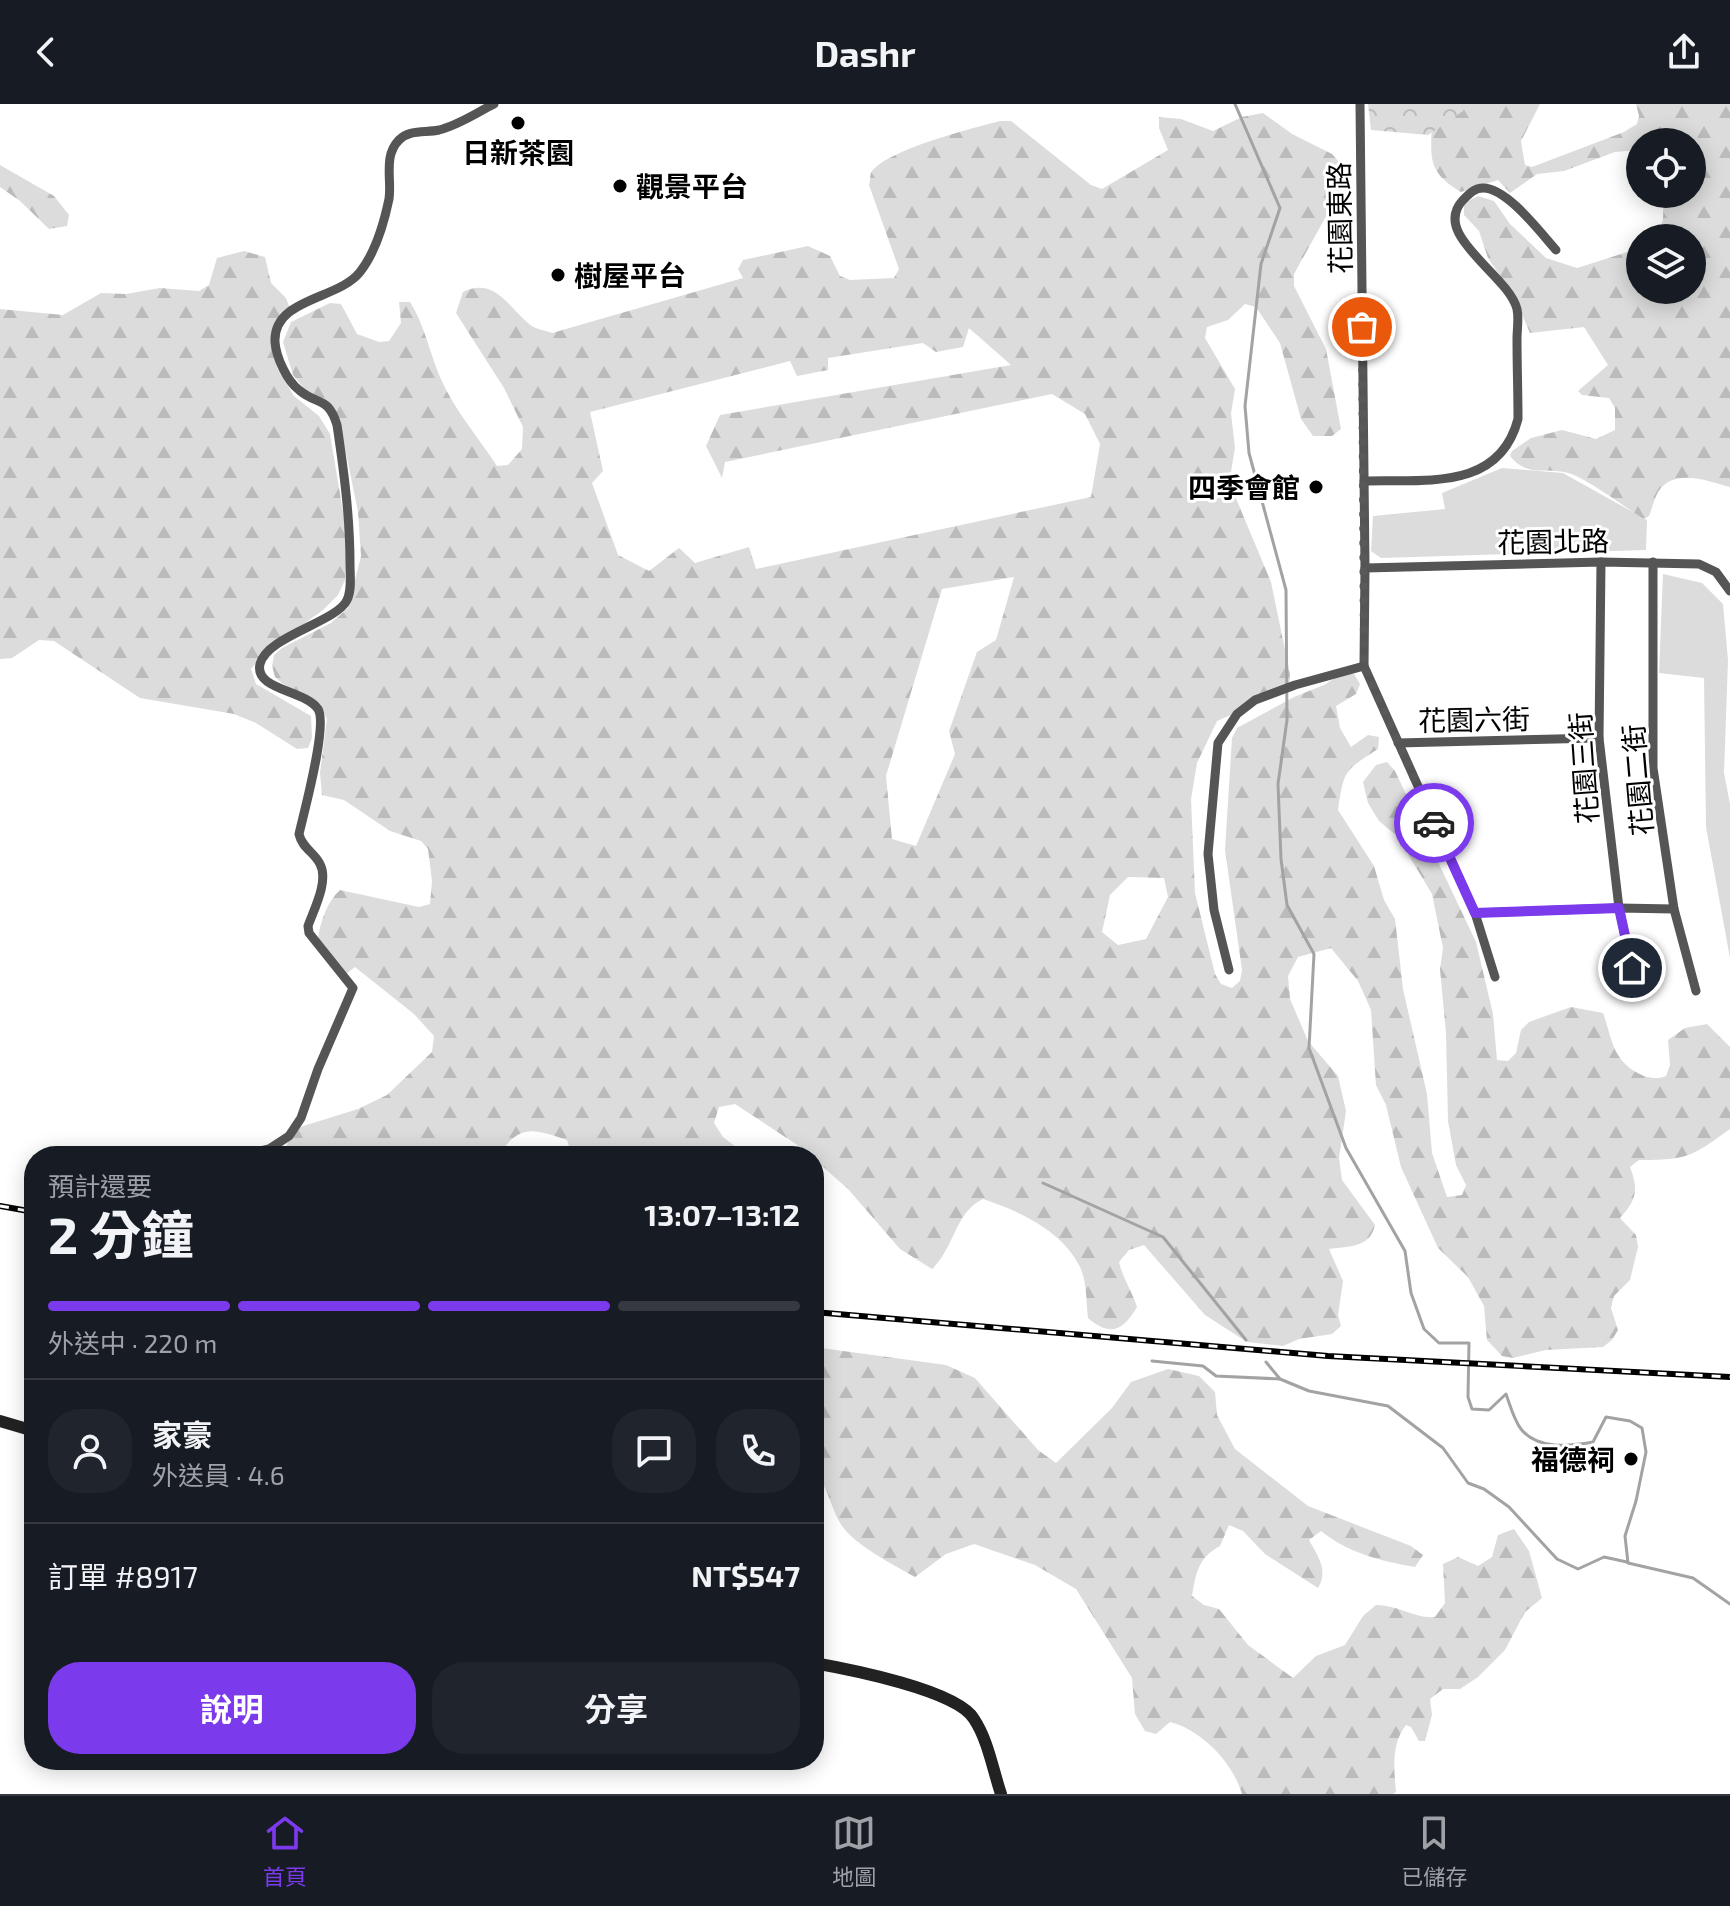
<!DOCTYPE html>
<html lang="zh-TW">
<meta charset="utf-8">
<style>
:root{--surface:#171b24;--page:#20242c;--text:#f1f3f6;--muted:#9ea1a6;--line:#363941;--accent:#7c3aed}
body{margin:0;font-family:"Exo 2","Noto Sans TC",sans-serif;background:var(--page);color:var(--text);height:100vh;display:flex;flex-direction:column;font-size:30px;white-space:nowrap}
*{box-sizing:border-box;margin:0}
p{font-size:26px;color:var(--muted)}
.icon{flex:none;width:44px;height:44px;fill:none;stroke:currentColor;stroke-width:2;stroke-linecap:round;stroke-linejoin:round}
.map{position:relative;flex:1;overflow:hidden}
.sheet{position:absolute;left:24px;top:1042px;width:800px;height:624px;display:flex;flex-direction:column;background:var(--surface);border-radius:32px;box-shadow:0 4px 20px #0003}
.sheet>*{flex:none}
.fabs{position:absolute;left:1626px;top:24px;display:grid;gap:16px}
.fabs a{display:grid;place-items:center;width:80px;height:80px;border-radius:50%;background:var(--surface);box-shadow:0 4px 20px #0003;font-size:40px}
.pin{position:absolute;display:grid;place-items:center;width:68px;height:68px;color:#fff;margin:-34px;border:4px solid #fff;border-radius:50%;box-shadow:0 2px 8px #0007}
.courier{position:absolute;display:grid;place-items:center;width:80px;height:80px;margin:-40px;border:6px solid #7c3aed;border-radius:50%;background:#fff;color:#222;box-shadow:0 2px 10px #0007}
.headline em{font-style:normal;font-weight:700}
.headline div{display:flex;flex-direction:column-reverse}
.headline{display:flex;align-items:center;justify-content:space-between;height:136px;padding:0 24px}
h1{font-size:52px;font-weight:700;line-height:60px}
.bar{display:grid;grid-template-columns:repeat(4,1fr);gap:12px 8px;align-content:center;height:96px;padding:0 24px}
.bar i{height:10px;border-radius:6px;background:var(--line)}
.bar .active{background:var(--accent)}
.bar p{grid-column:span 4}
.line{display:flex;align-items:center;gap:20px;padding:0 24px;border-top:2px solid var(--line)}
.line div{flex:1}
.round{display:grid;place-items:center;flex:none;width:84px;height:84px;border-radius:32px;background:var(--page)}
.button{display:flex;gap:16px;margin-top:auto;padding:16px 24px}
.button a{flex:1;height:92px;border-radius:32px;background:var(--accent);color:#fff;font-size:32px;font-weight:700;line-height:92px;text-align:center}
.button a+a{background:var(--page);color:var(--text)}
header{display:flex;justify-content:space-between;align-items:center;height:104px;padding:0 24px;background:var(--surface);font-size:36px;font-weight:700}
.menu{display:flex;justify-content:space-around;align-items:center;height:112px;border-top:2px solid var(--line);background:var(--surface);font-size:22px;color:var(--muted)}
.menu a{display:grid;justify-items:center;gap:4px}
.menu .active{color:var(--accent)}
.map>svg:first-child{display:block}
.grass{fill:#dcdcdc}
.forest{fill:url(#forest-firs);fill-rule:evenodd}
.park{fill:url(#park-crowns)}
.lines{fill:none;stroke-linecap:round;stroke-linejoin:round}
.stream{stroke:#a3a3a3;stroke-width:3}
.street{stroke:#555;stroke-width:9}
.secondary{stroke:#222;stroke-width:12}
.rail-casing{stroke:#000;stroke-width:6}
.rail{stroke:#fff;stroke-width:3;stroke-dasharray:9;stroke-linecap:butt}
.done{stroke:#595959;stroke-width:8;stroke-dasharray:0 14.4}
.route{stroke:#7c3aed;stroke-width:10}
.poi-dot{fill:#000;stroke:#fff;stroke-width:3}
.labels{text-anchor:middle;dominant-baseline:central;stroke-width:6;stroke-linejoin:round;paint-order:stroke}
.poi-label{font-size:28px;font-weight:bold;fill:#000;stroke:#fff;text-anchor:start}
.street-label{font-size:28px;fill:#000;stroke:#fff}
</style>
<header><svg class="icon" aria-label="back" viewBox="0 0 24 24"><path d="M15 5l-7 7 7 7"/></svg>Dashr<svg class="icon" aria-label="share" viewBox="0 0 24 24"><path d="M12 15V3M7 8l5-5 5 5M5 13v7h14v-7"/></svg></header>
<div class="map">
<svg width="1730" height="1690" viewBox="0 0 1730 1690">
<defs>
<pattern id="forest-firs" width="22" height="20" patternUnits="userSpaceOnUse" patternTransform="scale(2)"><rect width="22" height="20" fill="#dcdcdc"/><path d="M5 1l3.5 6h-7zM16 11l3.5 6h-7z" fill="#bbb"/></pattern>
<pattern id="park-crowns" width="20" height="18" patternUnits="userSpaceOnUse" patternTransform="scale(2)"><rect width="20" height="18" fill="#dcdcdc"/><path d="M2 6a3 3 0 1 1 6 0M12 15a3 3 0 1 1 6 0" fill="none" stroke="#bbb"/></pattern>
</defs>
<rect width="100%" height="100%" fill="#fff"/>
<g class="grass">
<polygon points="1502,364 1563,369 1647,416 1646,446 1381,454 1371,447 1373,412 1445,405 1442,389"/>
<polygon points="1663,470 1702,479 1723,500 1728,556 1724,669 1730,700 1730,854 1706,723 1704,574 1659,569"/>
</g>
<g class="forest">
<path d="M1453,0H1540L1521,37L1525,61L1532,63L1624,28L1637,20L1639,12L1636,0H1730V383C1708,377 1674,363 1658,388C1654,395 1652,405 1649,412L1644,415C1621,401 1598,382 1574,371C1551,361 1529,376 1510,352L1512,347L1531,334L1562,326L1596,335L1615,326V304L1609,294L1582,291L1578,287L1608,261L1584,223L1530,229L1514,192L1488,154L1479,127L1464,111V99L1478,92L1494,97L1510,120L1546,154L1577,164L1640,144V186H1692V134H1652C1667,122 1663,106 1662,90H1692V38H1640V46L1615,48L1564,67L1537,70L1510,89L1498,76L1461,88C1429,69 1430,56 1432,21Z"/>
<path d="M1263,9L1292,30L1332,50L1339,58L1344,80L1294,170V182L1326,245L1341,325L1332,332H1313L1301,315L1280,239L1256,203L1245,200L1228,216L1207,223L1205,234L1235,285L1231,309L1235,344L1231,368L1235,392L1271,478L1290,570L1289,582L1281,589L1217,617L1197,659L1191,695L1195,789L1215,870L1221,880L1232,884L1240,877L1242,866L1225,746L1232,634L1237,624L1294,593L1324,581L1342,569L1354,570L1360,580L1356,590L1336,602L1340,624L1351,643L1368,631L1379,633L1378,645C1344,667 1344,666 1338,706L1374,762L1384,796L1395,815L1403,885L1427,990L1432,1049L1447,1093L1462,1091L1466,1081L1456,1061L1448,1017L1446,929L1440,865L1443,844L1432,790L1397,732L1379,717L1368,699L1363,678L1376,661L1387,658L1395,667L1476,838L1493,910L1497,956L1508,957L1516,949L1521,926L1529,918L1571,903L1603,909C1608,922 1611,940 1618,951C1628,967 1650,979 1666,972L1670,961L1668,936L1685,924L1707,920L1730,943V1025C1691,1053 1688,1056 1639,1056L1630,1063C1639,1087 1636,1096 1620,1114L1636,1131L1638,1143L1630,1176L1614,1192L1611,1204L1618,1226L1612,1236L1603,1243L1546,1246L1513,1254L1502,1252L1487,1236L1484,1202L1468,1173L1438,1144L1401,1063L1386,1001L1376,981L1371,906L1358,877L1331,844L1298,853L1288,872L1290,895L1308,937L1338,972L1346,1007L1339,1054L1342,1076L1375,1121C1370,1144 1349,1142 1329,1145L1343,1177L1338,1211L1341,1222L1332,1230L1299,1235L1283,1242L1247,1238L1205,1211L1144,1141L1129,1146L1119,1158C1123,1175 1132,1187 1137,1203C1123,1227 1110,1233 1088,1214C1086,1198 1087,1177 1080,1163C1063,1127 1019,1107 983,1095C955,1108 955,1143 932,1165L900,1145L848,1085L814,1055V1052L735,1000L719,1003L714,1019L723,1033L736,1043L732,1052H572L567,1036C533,1025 520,1019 498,1052H287V1040L297,1024L358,1005L387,991L432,948L434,932L414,910L355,863L346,870L318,836C320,818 327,798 340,786L419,803L430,800L432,777L428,745L421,737L390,727L344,696L322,691L320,669L327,615L321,603L283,580L275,573L272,562L274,551L282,544L331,519L348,504L361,452L358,408L344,339L326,301L307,288L293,271L283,238L291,218L330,199L341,200L357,230L379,238L389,237L401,219L399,198H410C425,222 429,247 440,273C453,304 478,333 497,362L508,361L522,345L523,323L504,284L456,209L463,188C494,173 508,202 528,219C534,225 544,226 552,229L743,174L738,165L743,156L808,142L830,152L840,172L850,176L894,174L899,165L869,81C870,78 870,71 871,69C884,46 974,24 1000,17H1011L1091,81L1102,85L1168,46L1159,24V13L1181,15L1213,27L1242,13ZM969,224L1011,261L720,311L706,342L722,374L725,358L1052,290L1085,310L1100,340L1091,393L756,465L749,443L695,459L679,444L649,467L618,451L592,379L603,367L590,308L790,257L797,272L828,266V254L923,239L936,248L963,243ZM1014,473L996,536L977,548L949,627L955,650L916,742L892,735L886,672L942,485ZM1128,773L1164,774L1168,793L1146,835L1118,841L1102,828L1110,791Z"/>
<polygon points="0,61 54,92 69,111 67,122 49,125 20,97 0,83"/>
<polygon points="244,147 265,153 271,179 286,194 290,204 273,238 277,264 294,292 319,312 330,330 347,432 345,476 338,491 323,506 265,548 251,565 256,580 311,612 312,634 308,644 297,645 256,619 234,610 140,594 54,537 39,536 12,554 0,555 0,205 63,211 101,189 126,190 160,184 199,187 209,181 217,154"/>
<path d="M814,1243L946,1261L975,1274L1038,1346L1056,1359L1112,1304L1131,1278L1168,1265L1199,1272L1215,1288L1217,1311L1235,1345L1308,1402L1411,1442L1423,1451L1415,1463C1381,1457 1348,1449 1321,1427L1309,1436C1317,1451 1329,1466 1318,1484L1265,1450L1243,1427L1229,1421L1220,1442C1198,1454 1196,1469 1192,1492L1204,1501L1219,1505L1248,1541L1293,1574L1316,1552L1345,1541L1363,1512L1376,1501C1398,1501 1415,1515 1435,1513L1445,1499L1443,1460L1458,1453L1478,1462L1492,1453L1498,1431L1514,1425L1529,1447L1542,1494L1525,1508L1505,1546L1478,1573L1460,1585H1443L1430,1595L1432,1611L1425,1637H1419L1411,1623L1406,1621C1391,1640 1394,1665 1396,1688L1393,1690H1242C1233,1659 1202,1626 1170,1618L1156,1630L1145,1627L1135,1610L1132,1574L1076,1485L1035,1461L974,1440L946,1450L915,1473C895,1462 855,1441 842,1422C830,1404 829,1383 814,1366Z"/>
</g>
<polygon class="park" points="1368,0 1466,0 1463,7 1428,31 1371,26"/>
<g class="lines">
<g class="stream">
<path d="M1235,0L1280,104L1261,160L1245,302L1249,349L1286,486L1287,616L1278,680L1281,755L1287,801L1314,850L1309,944L1346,1044L1405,1147L1411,1189L1424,1225L1439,1239H1469L1468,1293L1472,1305L1489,1306L1506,1290C1510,1301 1514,1316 1521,1325C1537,1346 1571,1342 1593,1338L1606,1313L1630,1317L1642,1324L1646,1348L1636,1397L1625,1432L1628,1459L1693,1474L1730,1500"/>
<polyline points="1043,1079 1163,1133 1246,1236"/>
<polyline points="1152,1257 1203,1262 1216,1272 1280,1275"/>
<polyline points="1266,1258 1280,1275 1309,1287 1388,1302 1443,1344 1468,1379 1484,1385 1509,1403 1557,1455 1578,1465 1604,1453 1627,1458"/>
</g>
<g class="street">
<polyline points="1360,0 1365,464 1364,562 1475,809 1495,873"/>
<path d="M1364,377C1424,375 1499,388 1518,315C1518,288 1517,262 1517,235C1517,226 1519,214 1517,205C1508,170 1430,131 1463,96C1469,90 1474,84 1483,84C1507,84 1540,128 1556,146"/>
<polyline points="1601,458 1599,634 1619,804 1632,864"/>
<polyline points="1653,458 1653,664 1674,805 1696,887"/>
<polyline points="1365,464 1601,458 1699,460 1716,468 1730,487"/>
<polyline points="1398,639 1599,634"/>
<polyline points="1475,809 1619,804 1674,805"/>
<polyline points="1229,866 1214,806 1208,750 1218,639 1237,610 1255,596 1295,581 1364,562"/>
<path d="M204,1052L207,1047L251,1049L269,1045L289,1032L301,1014L318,965L353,884L309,829L308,822C314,805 329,777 320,760C314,748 302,744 299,730C304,708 328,621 318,605C305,586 254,586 260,560C267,532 337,518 347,496C352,486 350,472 350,460C350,413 344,368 337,321C328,292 318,302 299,286C287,277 276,253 275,238C273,194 338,196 360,168C375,149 384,119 389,95C392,76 383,52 399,36C410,25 425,29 439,26C459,21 476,9 494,0"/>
</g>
<g class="secondary">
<polyline points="0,1317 34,1327"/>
<path d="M814,1559C848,1565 957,1586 974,1615C988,1636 993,1666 1001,1690"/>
</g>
<g class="rail-casing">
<g id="rail">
<polyline points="0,1102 34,1108"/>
<polyline points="814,1208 1328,1252 1730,1273"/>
</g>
</g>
<use href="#rail" class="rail"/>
</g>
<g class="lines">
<polyline class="done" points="1362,223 1364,562 1434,719"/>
<polyline class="route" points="1434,719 1475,809 1619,804 1632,864"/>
</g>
<g class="poi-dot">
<circle cx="518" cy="19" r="8"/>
<circle cx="620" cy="82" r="8"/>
<circle cx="558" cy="171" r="8"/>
<circle cx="1316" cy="383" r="8"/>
<circle cx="1631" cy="1355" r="8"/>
</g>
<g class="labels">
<g class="poi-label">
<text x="518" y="48" text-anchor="middle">日新茶園</text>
<text x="636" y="82">觀景平台</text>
<text x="574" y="171">樹屋平台</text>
<text x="1300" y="383" text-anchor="end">四季會館</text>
<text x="1615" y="1355" text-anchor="end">福德祠</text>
</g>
<g class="street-label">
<text transform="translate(1339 114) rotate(-91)">花園東路</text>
<text transform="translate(1553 437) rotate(-1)">花園北路</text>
<text transform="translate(1474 615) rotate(-1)">花園六街</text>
<text transform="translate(1583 664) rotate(-94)">花園三街</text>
<text transform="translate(1637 676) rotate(-95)">花園二街</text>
</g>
</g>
</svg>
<div class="fabs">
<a><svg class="icon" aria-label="locate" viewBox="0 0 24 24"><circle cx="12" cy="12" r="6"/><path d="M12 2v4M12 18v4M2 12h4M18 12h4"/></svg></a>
<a><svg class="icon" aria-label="layers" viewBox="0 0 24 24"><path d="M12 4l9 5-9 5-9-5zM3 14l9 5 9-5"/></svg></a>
</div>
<div class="pin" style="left:1362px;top:223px;background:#ea580c"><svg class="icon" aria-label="bag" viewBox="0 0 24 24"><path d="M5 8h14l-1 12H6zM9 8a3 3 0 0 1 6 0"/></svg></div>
<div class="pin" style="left:1632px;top:864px;background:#1f2937"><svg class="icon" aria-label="home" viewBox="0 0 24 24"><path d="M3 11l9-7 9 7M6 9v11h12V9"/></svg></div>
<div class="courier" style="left:1434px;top:719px"><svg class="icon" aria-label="car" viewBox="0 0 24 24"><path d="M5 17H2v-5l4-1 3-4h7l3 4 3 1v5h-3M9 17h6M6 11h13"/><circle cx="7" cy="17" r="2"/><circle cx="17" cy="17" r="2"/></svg></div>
<section class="sheet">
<div class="headline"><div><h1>2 分鐘</h1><p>預計還要</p></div><em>13:07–13:12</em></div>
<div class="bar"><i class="active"></i><i class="active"></i><i class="active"></i><i></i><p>外送中 · 220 m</p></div>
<div class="line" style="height:144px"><a class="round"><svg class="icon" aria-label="person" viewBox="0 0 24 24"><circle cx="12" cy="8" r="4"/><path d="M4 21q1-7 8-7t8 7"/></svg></a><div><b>家豪</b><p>外送員 · 4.6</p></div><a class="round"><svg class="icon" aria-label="chat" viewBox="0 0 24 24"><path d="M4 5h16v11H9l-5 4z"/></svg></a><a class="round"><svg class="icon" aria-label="phone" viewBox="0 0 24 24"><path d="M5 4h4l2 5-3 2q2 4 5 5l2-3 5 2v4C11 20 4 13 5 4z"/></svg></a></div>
<div class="line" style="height:104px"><div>訂單 #8917</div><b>NT$547</b></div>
<div class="button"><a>說明</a><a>分享</a></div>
</section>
</div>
<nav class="menu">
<a class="active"><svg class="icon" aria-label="home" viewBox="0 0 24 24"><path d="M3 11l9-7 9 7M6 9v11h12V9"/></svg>首頁</a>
<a><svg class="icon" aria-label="map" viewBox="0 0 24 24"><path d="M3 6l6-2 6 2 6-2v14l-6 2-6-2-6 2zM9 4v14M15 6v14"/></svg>地圖</a>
<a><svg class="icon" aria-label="saved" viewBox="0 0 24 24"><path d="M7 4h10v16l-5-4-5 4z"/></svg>已儲存</a>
</nav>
